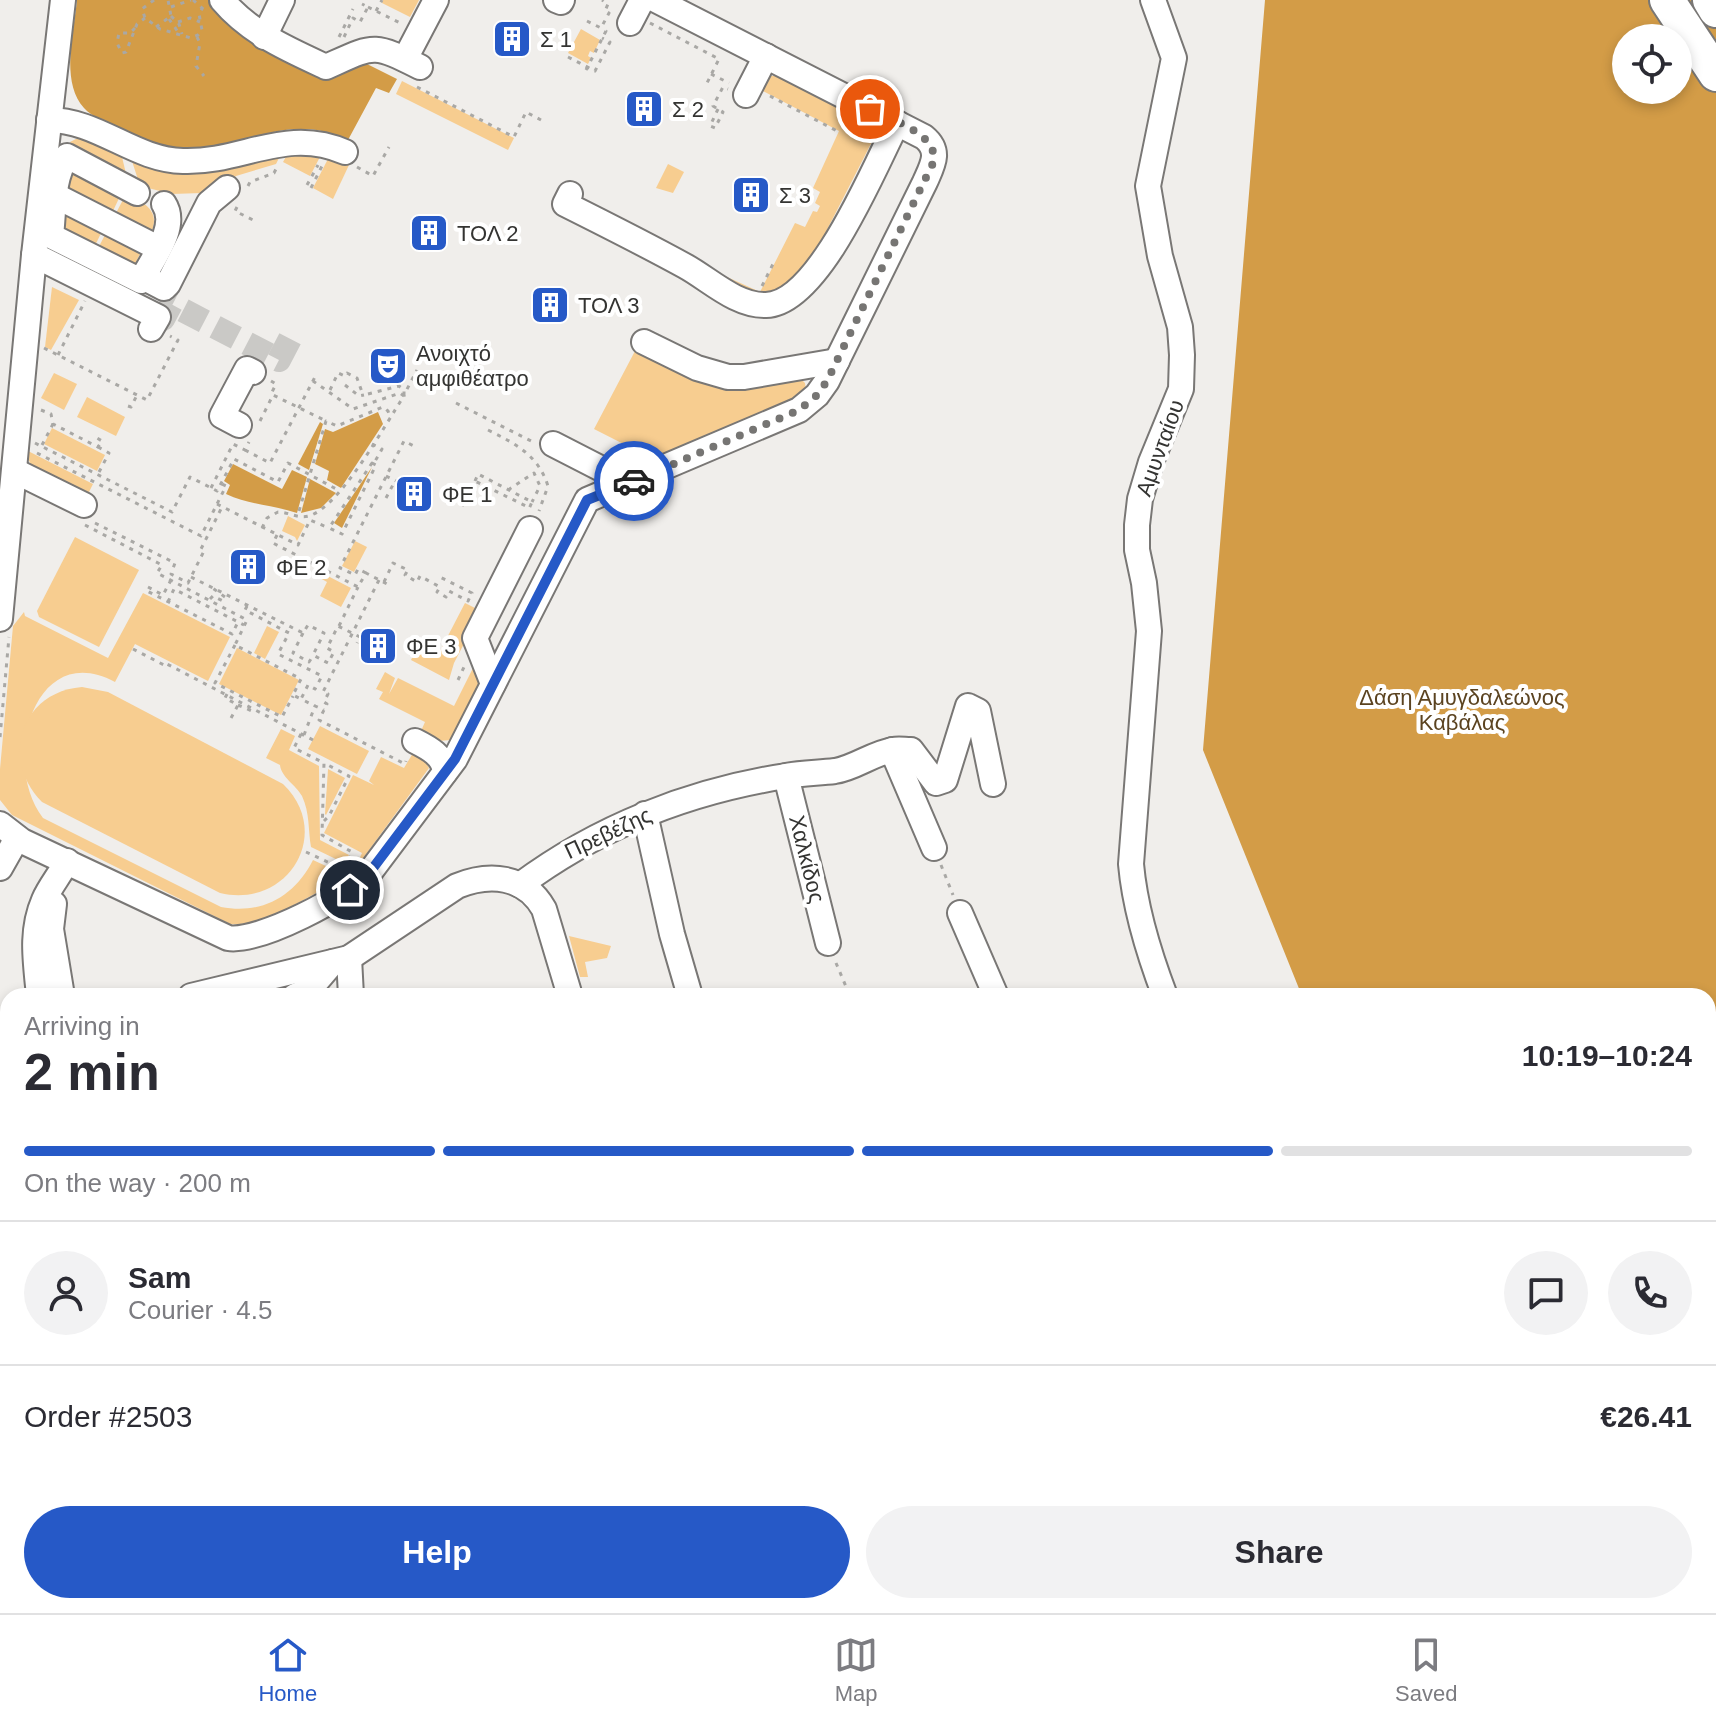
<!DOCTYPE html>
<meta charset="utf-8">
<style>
:root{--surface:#fff;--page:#f2f2f3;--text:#2b2b33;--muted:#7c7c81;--line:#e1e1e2;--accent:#2659c7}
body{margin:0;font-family:Arial,sans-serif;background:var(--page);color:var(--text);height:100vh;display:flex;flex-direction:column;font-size:30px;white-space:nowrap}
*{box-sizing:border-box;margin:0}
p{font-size:26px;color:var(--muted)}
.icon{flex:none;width:44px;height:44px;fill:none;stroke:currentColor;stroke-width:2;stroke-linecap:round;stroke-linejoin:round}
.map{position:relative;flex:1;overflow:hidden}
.sheet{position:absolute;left:0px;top:988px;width:1716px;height:626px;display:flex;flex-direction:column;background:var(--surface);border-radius:24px 24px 0 0;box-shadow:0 4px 12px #0003}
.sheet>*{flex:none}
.tools{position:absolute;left:1612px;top:24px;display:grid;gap:16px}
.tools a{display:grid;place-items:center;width:80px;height:80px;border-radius:50%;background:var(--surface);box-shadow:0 4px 12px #0003;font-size:40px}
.pin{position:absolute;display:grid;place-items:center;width:68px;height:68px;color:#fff;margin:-34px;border:4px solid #fff;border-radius:50%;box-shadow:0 2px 8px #0007}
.courier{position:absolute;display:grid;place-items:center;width:80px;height:80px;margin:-40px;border:6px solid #2659c7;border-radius:50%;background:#fff;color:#222;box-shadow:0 2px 10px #0007}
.head em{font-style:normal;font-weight:600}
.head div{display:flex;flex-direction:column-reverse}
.head{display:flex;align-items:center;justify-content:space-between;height:136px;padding:0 24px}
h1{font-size:52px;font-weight:600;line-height:60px}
.bar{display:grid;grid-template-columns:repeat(4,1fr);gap:12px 8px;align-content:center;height:96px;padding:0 24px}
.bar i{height:10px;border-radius:6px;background:var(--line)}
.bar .active{background:var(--accent)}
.bar p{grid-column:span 4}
.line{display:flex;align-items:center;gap:20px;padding:0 24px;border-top:2px solid var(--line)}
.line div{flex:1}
.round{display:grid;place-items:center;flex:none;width:84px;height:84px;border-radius:42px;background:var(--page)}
.cta{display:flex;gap:16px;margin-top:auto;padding:16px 24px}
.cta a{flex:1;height:92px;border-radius:48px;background:var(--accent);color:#fff;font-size:32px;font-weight:600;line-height:92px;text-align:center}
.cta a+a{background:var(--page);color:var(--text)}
.tab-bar{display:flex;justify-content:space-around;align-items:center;height:112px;border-top:2px solid var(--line);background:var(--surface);font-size:22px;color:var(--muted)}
.tab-bar a{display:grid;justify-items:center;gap:4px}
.tab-bar .active{color:var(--accent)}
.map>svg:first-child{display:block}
.green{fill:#f7cd90}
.forest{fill:#d39c47;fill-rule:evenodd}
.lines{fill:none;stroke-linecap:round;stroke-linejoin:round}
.minor-tunnel{stroke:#cac9c6;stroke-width:24;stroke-dasharray:24 12;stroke-linecap:butt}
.minor-casing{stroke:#797775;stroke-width:28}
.highway-casing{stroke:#797775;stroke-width:38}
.path{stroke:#a9a8a5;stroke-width:3;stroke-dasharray:4 6;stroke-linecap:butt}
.minor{stroke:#fff;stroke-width:24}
.highway{stroke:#fff;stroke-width:34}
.done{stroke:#767573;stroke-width:8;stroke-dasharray:0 14.4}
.route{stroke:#2659c7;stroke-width:10}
.labels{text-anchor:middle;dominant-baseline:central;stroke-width:8;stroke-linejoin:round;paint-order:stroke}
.poi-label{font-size:22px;fill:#343432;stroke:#fff;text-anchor:start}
.street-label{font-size:22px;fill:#343432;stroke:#fff}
.park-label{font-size:22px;fill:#5b4320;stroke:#fff}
</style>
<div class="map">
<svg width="1716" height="1613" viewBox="0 0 1716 1613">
<rect width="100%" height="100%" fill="#f0eeeb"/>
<g class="green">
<polygon points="383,0 419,0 410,17 382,3"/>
<polygon points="581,29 600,40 594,53 590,51 588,56 591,58 588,64 568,53"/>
<polygon points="771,76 776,76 874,126 877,132 810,263 784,287 771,293 753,292 725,276 760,292 795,223 805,227 813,211 817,212 820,206 815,203 820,192 813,188 839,131 763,91"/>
<polygon points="402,81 514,138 508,150 396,94"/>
<polygon points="76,139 86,139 122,157 128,182 75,150 70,142"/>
<polygon points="288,153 321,155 310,176 283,162"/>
<path d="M281,154L276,164L236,176L224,185L202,193L172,194L140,186L132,161C192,180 222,170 281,154Z"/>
<polygon points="329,157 349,165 333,199 313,188"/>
<polygon points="668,164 684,172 673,193 656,188"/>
<polygon points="67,169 122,192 112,213 60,196"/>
<path d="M126,194C144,202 161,211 151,233L115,215Z"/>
<polygon points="59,200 102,231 92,252 53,234"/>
<polygon points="106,233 145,244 131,272 95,254"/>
<polygon points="52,287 79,300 51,350 45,347"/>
<path d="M635,351C664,365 697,388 730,388C752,389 777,381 799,377L805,383L806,391L800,398L655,460L594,429Z"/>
<polygon points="54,373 77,384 64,410 41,398"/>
<polygon points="87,397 125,417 116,436 77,417"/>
<polygon points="52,428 105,455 97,471 44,444"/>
<polygon points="28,451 93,484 87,496 32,467 25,452"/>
<polygon points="288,516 305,525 297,541 295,537 282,531"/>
<polygon points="75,537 139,570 99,647 39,617 37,611"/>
<polygon points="355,541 367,547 354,572 342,566"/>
<polygon points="322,573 351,588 341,607 320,596 327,582 320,578"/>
<path d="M143,593L230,637L208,681L135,644L115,682C34,638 0,762 43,818L221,907C262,915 295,896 313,860L341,873L342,879C312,894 262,928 230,924L12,815L0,800V769L13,626L24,612L25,616L108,658Z"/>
<polygon points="465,603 481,611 454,663 449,680 411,660 418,645 438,655"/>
<polygon points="267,626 279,632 265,659 254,653"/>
<polygon points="237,648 299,680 281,715 219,684"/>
<polygon points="476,662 481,684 451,740 438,741 421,731 425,722 379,699 383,692 376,689 385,672 395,678 389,694 398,678 454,706"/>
<path d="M82,687L108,692L283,784C334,833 288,909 220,893L42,802C0,760 20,692 82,687Z"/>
<polygon points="320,726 369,751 357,774 308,749"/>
<path d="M281,729L295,736L289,750L319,766L320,840L349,855L344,863L311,847C308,830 310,813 302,796C296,785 281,777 280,765L266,758Z"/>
<polygon points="413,753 424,759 429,768 353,872 362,853 324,833 353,775 374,785 369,781 381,757 404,768"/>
<polygon points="328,769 345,778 326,815 325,814"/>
<polygon points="569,936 611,946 607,958 585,962 588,977 580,977"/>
</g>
<g class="forest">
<path d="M77,0H218L325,72L361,61L397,79L389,93L376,88L348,140C293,113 252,143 198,149C170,152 139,142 116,127C106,121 92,117 84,108C60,82 74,31 77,0Z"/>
<path d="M1265,0H1716V1464L1708,1454V996H1302L1203,750ZM1626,38H1678V90H1626Z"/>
<polygon points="378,412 383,424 341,488 327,480 329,471 315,464 325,429 333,432"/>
<polygon points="320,422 323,424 309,470 298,464"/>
<path d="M233,464L282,489L292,470L307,477L297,513C273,505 250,505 226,494L230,485L224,481Z"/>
<polygon points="372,467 342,528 334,523"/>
<polygon points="310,479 336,493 321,508 301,513"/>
</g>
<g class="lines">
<polyline class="minor-tunnel" points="158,317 163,319 171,304 279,360 292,335"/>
<g class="minor-casing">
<g id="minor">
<path d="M222,0C250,33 287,49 326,67C375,45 372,43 420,67"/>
<polyline points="556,0 561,2 562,0"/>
<path d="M1153,0L1174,58L1148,186L1160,256L1180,327L1182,355L1181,389L1151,462L1140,499L1137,525V550L1144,583L1149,631L1131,864C1135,910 1149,954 1165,996"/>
<polyline points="630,23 642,0"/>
<polyline points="264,37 282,0"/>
<polyline points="405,59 436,0"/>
<polyline points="746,95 766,56"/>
<path d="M49,120C98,120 134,160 183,161C242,163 286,126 345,152"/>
<path d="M137,193L67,156C52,178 54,211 51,236L141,281C151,261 179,227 164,204"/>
<path d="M570,194L565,204C605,224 645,244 685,266C709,279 736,306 766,305C819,304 875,166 897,123"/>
<polyline points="56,196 158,248"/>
<polyline points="34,255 158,317 151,329"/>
<polyline points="143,277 164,288 168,284 209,203 227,188"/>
<polyline points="644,342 697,368 728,377 744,377 837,361"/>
<polyline points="239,425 222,416 247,369 253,372"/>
<polyline points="553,444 629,483"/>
<polyline points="15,471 84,505"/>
<polyline points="0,619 34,255 63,0"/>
<polyline points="493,684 475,638 530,529"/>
<path d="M415,741C429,748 444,756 445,772"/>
<polyline points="892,750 934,848"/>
<polyline points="786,776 828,943"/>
<polyline points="645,814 672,934 690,996"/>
<path d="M0,824L22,841L228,938C259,943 349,896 370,872L455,759L587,500L799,410L817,395L827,381L925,182C933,164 941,151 924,137L656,0"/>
<polyline points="0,868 17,838"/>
<path d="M520,885C598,827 690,791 786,776C802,773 818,773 835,771C855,768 873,753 893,750C898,749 905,750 911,750L936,783L945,780L968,706L978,711L993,784"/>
<polyline points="54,904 51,929 62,996"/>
<polyline points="960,913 996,996"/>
<polyline points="349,958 351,996"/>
<path d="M39,996C36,963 30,932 44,900C50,886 60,875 67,861"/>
<path d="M191,996L349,958L457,886C489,873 525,875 544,909L570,996"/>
<polyline points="295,996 309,990 333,962"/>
<polyline points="0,1038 8,1036"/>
<polyline points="0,1212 8,1212"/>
<polyline points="0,1348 8,1348"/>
<polyline points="0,1507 8,1509"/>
<polyline points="280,1606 299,1613"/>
<polyline points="755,1606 757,1613"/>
<polyline points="917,1606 919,1613"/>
<polyline points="1192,1606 1199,1613"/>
<polyline points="1405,1606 1409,1613"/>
<polyline points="1607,1606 1611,1613"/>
<polyline points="421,1613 471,1610 482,1613"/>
<polyline points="582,1613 584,1606"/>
<polyline points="1096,1613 1102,1606"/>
<polyline points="1467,1613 1470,1606"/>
</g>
</g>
<g class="highway-casing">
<g id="highway">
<polyline points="1667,0 1716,74"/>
<polyline points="1710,0 1716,10"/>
</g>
</g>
<g class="path">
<polyline points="154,0 142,9 145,18 160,29 191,38 198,35 202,30 199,14 203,7"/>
<polyline points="193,0 202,8"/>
<polyline points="171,7 191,0"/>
<polyline points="368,7 400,23"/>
<polyline points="376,11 382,0"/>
<polyline points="171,16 179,24 182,34"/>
<polyline points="169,19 178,32"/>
<polyline points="587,21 601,28 609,13 605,11 608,4 602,0"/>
<polyline points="178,22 190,18 200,22"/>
<polyline points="650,23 719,59 705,87"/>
<polyline points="156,27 171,16 168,0"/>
<polyline points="135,28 130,33 119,33 117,43 122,53 126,52 137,24 145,18"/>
<polyline points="197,37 200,43 196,66 204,76"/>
<polyline points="339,37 353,9"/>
<polyline points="344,37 353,18 360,22 368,7 362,4"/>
<polyline points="568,57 595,71 610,42 602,38"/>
<polyline points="586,70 606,31 601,28"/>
<polyline points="711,74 729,83"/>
<polyline points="417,87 514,137 526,112 541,120"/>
<polyline points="770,96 837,131"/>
<polyline points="718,109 710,126 715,128 723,112 713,106 723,87 728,89"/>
<polyline points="357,167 373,176 389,147"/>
<polyline points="307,185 318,165"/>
<polyline points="248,186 250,182 274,173 277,167"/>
<polyline points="311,188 322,166"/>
<polyline points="237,207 235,211 253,220"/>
<polyline points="762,286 773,264"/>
<polyline points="44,348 147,400 178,340 170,336"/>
<polyline points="58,355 85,301"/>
<polyline points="271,381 276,384 271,394 273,395"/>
<polyline points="345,385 359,396 364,395"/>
<polyline points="330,390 338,373 345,376 347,373 357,378 363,395"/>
<polyline points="368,394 399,386 404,390 404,395 417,370"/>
<polyline points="456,403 535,443"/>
<polyline points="128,406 131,407 137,395"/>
<polyline points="41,410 51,414 53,424 98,447 102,441 97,438"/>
<polyline points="260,421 273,395 326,421"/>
<path d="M488,430C516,444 538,455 548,486L539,511"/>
<polyline points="35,443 172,512 190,477 217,491 234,459 278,482 288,463 340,491"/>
<polyline points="372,444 382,449 374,463"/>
<polyline points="42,445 53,424"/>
<polyline points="98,447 109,453 98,474"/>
<polyline points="245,450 270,463 316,375"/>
<polyline points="37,453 201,536 226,486 222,484"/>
<polygon points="372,463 376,465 342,534 329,528"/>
<polyline points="386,476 402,484"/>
<polyline points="475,481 478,474 532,502 528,511"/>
<polyline points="211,488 233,444 245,450 249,442"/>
<polyline points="508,490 534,473 540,486 532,502"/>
<polyline points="386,498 395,481"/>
<polyline points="217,504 298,545 310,520 329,528"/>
<polyline points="462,506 475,481 530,508"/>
<polyline points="299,511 326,421 337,426 383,407 388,411 390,417"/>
<polyline points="95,523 175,563 171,574 188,583 204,551 201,549 222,507"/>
<polyline points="85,525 162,565 157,573 247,620 235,645 301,679 293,695 301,699"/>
<path d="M262,528L267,518L278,512C289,512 298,519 309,516C341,506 384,426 404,396L400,393L353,409L313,381"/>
<polyline points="277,535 273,543 358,587 366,573 389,585"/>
<polyline points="366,573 358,569 355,575 340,568 404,441 416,447"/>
<polyline points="191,577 303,633 308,625 324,633 313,655 328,663 334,652 327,648 338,626 360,637 357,643"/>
<polyline points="171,580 163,595 148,587 147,591 232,634 238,622"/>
<polyline points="379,580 323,692 328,694 324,702 327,704 319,720 405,764 406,761"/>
<polyline points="384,582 393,563 408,570 405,575 417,582 420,576 440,587 437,592 446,597 449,591 468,601 472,593 438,576"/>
<polyline points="210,599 213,596 223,601 225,597 211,587"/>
<polyline points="168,602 174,589 244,625"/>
<polyline points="247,606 245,610 289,633 278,654 322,676 315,689 308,685 301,699 315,706"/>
<polyline points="339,626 358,587"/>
<polyline points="303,633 293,653 309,662 313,656"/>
<polyline points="235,645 215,683 282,717 293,696"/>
<polyline points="133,649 164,665 165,663 313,740"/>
<polyline points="458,680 464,667"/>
<polyline points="227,694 225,698 238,705 230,720"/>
<polyline points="238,705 252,711"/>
<polyline points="301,734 294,748 324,763 322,835 352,852 348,863"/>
<polyline points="304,735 315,706 324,710"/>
<polyline points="0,737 9,637"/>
<polyline points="324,821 329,816 349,776 324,763"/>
<polyline points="306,852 343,869"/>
<polyline points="941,865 953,895"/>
<polyline points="836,963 850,996"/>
</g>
<use href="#minor" class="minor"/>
<use href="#highway" class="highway"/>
</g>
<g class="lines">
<path class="done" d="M634,481L799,410L817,395L827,381L934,161C936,132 892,121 870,109"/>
<polyline class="route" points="350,890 370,872 455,759 587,500 634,481"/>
</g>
<defs>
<g id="building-square" transform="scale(2)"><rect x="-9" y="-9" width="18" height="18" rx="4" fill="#2659c7" stroke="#fff"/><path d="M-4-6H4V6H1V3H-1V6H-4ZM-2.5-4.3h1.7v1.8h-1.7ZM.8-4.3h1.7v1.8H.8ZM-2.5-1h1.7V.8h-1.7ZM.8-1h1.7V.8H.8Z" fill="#fff"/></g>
<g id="theatre-square" transform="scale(2)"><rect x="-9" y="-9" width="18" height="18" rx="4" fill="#2659c7" stroke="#fff"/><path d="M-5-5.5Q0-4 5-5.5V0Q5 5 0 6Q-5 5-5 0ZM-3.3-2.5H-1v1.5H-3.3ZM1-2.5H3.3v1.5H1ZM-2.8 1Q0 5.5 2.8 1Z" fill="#fff"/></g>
</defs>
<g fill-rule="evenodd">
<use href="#building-square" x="512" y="39"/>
<use href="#building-square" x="644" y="109"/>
<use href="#building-square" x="751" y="195"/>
<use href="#building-square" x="429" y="233"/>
<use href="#building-square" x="550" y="305"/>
<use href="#theatre-square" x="388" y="366"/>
<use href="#building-square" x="414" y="494"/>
<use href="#building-square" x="248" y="567"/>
<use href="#building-square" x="378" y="646"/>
</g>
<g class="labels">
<g class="poi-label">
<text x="540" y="39">Σ 1</text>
<text x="672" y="109">Σ 2</text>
<text x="779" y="195">Σ 3</text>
<text x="457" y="233">ΤΟΛ 2</text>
<text x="578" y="305">ΤΟΛ 3</text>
<text x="416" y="353">Ανοιχτό<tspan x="416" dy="25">αμφιθέατρο</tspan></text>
<text x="442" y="494">ΦΕ 1</text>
<text x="276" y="567">ΦΕ 2</text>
<text x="406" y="646">ΦΕ 3</text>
</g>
<g class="street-label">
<text transform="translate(1160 448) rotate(-70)">Αμυνταίου</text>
<text transform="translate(608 833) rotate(-25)">Πρεβέζης</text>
<text transform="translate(807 859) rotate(76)">Χαλκίδος</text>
</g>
<g class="park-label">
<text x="1462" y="697">Δάση Αμυγδαλεώνος<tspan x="1462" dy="25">Καβάλας</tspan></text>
</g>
</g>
</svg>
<div class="tools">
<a><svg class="icon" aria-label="locate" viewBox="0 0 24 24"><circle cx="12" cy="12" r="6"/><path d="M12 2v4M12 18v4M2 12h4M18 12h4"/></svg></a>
</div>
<div class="pin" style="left:870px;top:109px;background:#ea580c"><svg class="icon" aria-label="bag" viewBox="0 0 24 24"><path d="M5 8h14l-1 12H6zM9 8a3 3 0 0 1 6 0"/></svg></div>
<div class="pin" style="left:350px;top:890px;background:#1f2937"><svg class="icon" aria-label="home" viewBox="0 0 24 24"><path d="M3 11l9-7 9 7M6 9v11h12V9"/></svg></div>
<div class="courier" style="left:634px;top:481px"><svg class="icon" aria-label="car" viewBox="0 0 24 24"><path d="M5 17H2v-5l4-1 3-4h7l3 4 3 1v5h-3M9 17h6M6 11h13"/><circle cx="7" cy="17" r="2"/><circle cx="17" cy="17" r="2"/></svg></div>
<section class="sheet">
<div class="head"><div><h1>2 min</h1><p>Arriving in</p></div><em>10:19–10:24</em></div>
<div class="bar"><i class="active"></i><i class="active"></i><i class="active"></i><i></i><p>On the way · 200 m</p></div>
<div class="line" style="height:144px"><a class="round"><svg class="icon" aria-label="person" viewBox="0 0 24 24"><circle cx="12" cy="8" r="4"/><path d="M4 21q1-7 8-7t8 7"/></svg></a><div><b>Sam</b><p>Courier · 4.5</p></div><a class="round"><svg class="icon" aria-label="chat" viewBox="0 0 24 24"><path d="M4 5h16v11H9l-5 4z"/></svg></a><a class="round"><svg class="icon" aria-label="phone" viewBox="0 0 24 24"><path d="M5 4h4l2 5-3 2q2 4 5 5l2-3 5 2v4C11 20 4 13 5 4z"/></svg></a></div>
<div class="line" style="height:104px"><div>Order #2503</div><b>€26.41</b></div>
<div class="cta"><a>Help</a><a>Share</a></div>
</section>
</div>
<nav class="tab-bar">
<a class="active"><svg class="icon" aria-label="home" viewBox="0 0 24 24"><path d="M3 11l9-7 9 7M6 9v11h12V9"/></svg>Home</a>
<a><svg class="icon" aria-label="map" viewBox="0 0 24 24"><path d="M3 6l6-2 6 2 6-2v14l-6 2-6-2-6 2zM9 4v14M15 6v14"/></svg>Map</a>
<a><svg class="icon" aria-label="saved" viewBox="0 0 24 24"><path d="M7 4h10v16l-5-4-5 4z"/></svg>Saved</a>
</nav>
